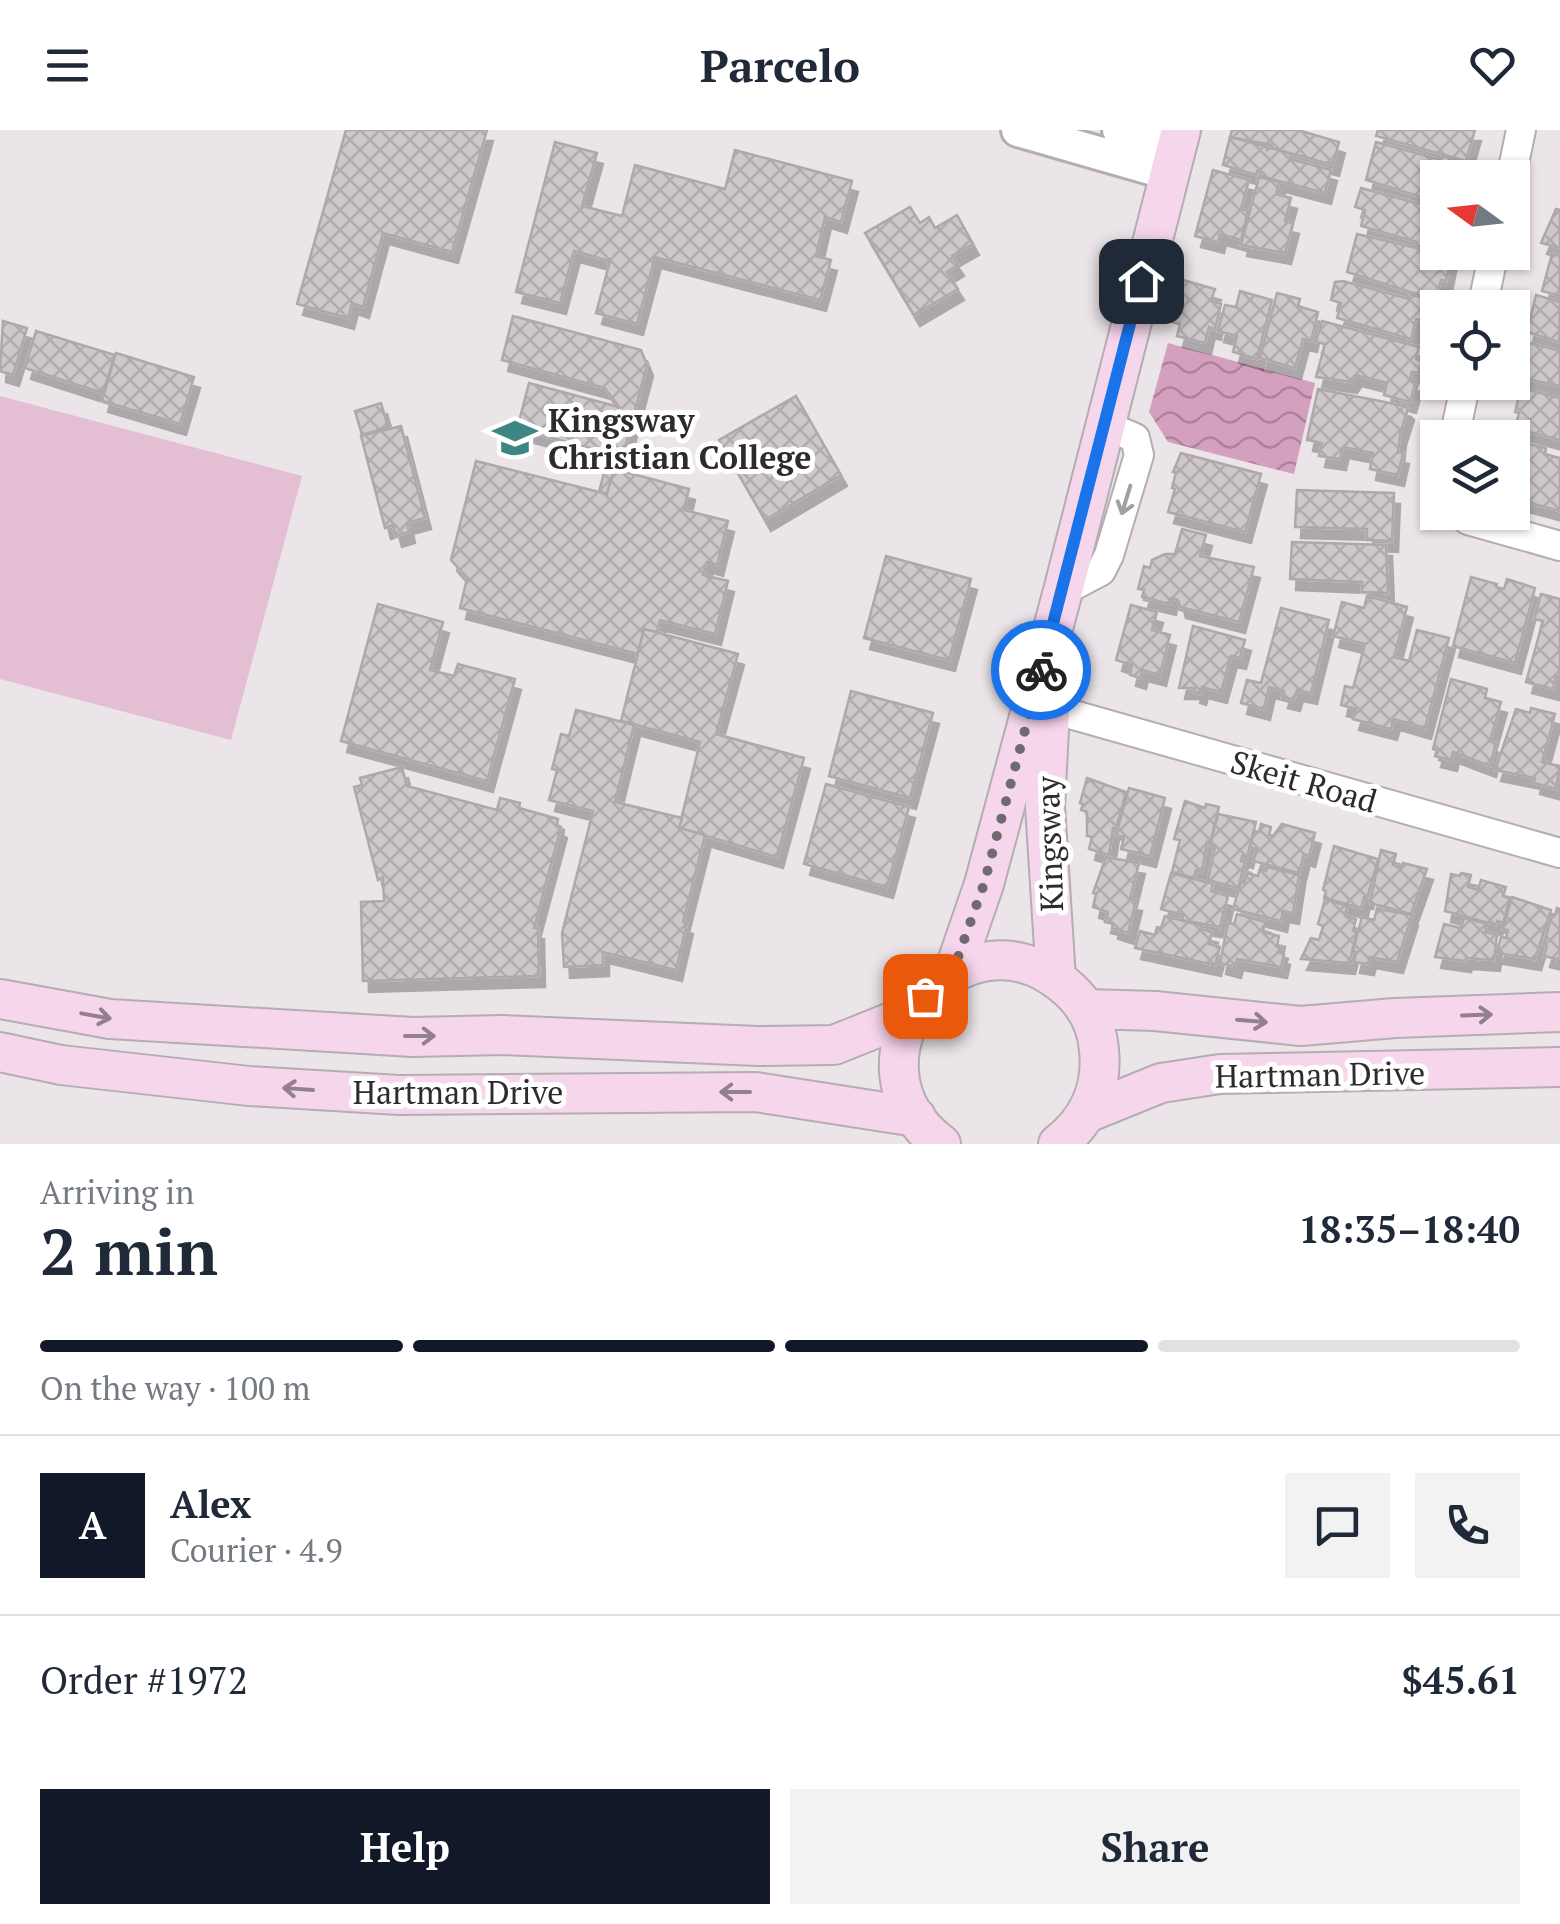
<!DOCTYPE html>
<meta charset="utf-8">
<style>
:root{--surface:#fff;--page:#f2f2f3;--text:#1f2937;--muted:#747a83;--line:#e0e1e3;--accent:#111827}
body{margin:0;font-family:"PT Serif",serif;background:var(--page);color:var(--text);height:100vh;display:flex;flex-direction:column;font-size:38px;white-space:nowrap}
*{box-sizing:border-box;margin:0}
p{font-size:32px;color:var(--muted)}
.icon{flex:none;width:55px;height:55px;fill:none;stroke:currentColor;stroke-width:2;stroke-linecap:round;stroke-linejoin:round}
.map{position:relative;height:1014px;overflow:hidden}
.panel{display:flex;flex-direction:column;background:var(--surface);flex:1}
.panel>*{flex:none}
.needle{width:65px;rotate:285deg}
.tools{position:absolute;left:1420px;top:30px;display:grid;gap:20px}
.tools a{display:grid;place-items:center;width:110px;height:110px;border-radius:0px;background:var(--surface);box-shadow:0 2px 8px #0004;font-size:50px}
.pin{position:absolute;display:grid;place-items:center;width:85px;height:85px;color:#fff;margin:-42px;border-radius:20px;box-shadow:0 5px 15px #0006}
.courier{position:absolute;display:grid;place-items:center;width:100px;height:100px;margin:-50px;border:8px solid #1a73e8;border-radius:50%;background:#fff;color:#222;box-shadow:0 2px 12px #0007}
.summary em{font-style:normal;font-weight:800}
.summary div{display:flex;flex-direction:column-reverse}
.summary{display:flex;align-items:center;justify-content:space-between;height:170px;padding:0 40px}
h1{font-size:65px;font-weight:800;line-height:75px}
.bar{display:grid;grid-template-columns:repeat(4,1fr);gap:15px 10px;align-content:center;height:120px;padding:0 40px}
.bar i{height:12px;border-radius:8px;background:var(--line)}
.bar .on{background:var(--accent)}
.bar p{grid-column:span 4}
.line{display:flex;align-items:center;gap:25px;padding:0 40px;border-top:2px solid var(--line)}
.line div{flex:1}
.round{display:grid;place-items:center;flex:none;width:105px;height:105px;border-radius:0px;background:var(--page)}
.action{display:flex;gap:20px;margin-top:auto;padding:20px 40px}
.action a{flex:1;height:115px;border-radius:0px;background:var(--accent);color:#fff;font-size:40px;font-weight:800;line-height:115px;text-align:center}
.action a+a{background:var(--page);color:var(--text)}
header{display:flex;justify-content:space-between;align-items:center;height:130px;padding:0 40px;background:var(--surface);font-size:45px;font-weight:800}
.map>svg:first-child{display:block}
.green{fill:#e4bfd4}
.water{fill:url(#water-waves)}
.building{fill:url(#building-cross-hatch);stroke:#aea8ab;stroke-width:2.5;filter:url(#shadow)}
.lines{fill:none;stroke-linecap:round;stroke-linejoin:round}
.minor-casing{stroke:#b4adb1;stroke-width:32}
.tertiary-casing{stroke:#b4adb1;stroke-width:38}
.secondary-casing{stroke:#b4adb1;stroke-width:42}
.minor{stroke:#fff;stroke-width:28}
.tertiary{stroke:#fff;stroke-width:32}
.secondary{stroke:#f6d6eb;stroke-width:38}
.oneway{stroke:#a1a0a0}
.oneway2{stroke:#92808c}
.done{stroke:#706c6e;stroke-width:10;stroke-dasharray:0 18}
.route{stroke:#1a73e8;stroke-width:12}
.labels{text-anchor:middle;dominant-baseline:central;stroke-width:10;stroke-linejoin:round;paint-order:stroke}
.poi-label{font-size:32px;font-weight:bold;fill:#2e2b2d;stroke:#fff;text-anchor:start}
.street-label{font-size:32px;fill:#2e2b2d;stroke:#fff}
</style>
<header><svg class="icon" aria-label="menu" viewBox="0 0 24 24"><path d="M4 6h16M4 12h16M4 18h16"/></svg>Parcelo<svg class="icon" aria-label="heart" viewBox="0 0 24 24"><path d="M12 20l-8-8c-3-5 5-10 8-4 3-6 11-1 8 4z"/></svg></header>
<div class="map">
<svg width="1560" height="1014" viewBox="0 0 1560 1014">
<defs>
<pattern id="water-waves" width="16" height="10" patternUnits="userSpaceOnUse" patternTransform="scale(2.5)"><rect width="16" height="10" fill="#d3a0be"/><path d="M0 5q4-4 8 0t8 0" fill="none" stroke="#ac839b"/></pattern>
<pattern id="building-cross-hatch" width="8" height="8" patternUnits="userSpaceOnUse" patternTransform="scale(2.5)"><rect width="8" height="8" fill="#cec7cb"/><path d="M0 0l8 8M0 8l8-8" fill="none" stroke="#b1abaf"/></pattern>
<filter id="shadow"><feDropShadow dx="6" dy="11" stdDeviation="0" flood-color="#0004"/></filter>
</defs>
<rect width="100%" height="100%" fill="#ebe4e8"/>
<polygon class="green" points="0,266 302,346 231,610 0,549"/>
<polygon class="water" points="1168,213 1315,253 1294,344 1168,312 1149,282"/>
<g class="building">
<polygon points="346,0 487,0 452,122 383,103 363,177 352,173 348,188 297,174"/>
<polygon points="1232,0 1298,0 1339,12 1333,35 1272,18 1272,15 1230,7"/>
<polygon points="1378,0 1475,0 1466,31 1376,6"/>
<polygon points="1230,7 1267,17 1267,20 1271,18 1291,24 1290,29 1331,40 1325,63 1264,47 1264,43 1257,41 1256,45 1223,35"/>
<polygon points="555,12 597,23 582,76 622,86 635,35 725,59 735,20 852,51 841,92 825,87 816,126 831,130 820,170 655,127 637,194 596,183 610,131 574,121 560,173 516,162"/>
<polygon points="1376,12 1441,30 1442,26 1471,34 1467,48 1438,48 1438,72 1366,50"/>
<polygon points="1213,40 1249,50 1241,79 1248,81 1241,110 1220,104 1218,112 1195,106"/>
<polygon points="1259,47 1279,52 1276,64 1291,68 1285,91 1293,93 1285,123 1241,115"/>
<polygon points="1361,58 1427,76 1428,71 1438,74 1438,121 1416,115 1417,112 1361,96 1365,80 1355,77"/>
<polygon points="910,77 920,93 929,87 935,98 957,85 973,114 952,126 958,135 947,142 958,159 914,185 865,103"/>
<polygon points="1556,79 1560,80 1560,118 1541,113"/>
<polygon points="1357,104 1451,126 1446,151 1441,150 1435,170 1347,142"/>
<polygon points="1552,124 1560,126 1560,166 1542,161"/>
<polygon points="1183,150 1215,159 1211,171 1221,174 1215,199 1209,197 1205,213 1177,206 1180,194 1172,192"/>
<polygon points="1343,151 1409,169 1410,164 1434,171 1429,192 1416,189 1411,209 1337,188 1341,173 1331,170 1335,152"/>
<polygon points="1240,161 1272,170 1257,229 1233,222 1237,206 1218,201 1225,175 1236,177"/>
<polygon points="1277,163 1300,169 1298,176 1318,182 1311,211 1303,209 1295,238 1260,228"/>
<polygon points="1536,165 1560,172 1559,212 1527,202"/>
<polygon points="513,186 641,220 647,235 619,341 614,339 607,364 599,362 609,323 517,299 529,253 619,277 605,258 502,230"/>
<polygon points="3,191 27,198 13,245 0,241"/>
<polygon points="1322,191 1419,217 1416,229 1422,231 1419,243 1412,242 1410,250 1416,251 1410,272 1384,265 1387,253 1356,245 1351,252 1316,247 1325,214 1316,212"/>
<polygon points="36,201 115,225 103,263 25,238"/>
<polygon points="1530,213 1560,221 1560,256 1513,246 1519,222 1525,223"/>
<polygon points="116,223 194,247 180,294 102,271"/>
<polygon points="1521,258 1560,268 1560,310 1515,298 1519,283 1515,282"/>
<polygon points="1318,259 1405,276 1408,279 1400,304 1398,322 1403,323 1398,345 1370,339 1373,323 1343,317 1340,329 1319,326 1322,313 1307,310"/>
<polygon points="796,266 841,345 765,390 719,310"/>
<polygon points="381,273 388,297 362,305 355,281"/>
<polygon points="401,296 425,388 407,393 409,402 396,406 393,395 385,398 361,306"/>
<polygon points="1505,300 1530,306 1528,314 1546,318 1545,324 1560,328 1560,381 1512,368 1512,308 1503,308"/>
<polygon points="1181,323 1261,344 1245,402 1168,382 1175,359 1172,358 1176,342 1173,342"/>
<polygon points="476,331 607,364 614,339 689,359 684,380 728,391 717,435 707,432 703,445 728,451 715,504 660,490 657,502 644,499 638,524 460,478 467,448 451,430"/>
<polygon points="1297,360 1394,363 1392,411 1367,410 1367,399 1295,397"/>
<polygon points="1182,399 1206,405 1200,426 1254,437 1239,492 1180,477 1178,470 1171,468 1170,474 1142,467 1144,460 1138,459 1144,436 1150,438 1152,430 1165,424 1175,424"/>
<polygon points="1292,412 1386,415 1388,463 1362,462 1362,452 1290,449"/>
<polygon points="886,426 971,449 949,530 864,508"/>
<polygon points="1471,447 1497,454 1496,457 1504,459 1507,449 1535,458 1515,533 1453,516"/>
<polygon points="1541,464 1560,469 1560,547 1556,546 1553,559 1526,552 1543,491 1534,489"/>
<polygon points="1367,466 1407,477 1394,527 1409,531 1417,500 1449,508 1425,598 1394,589 1391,599 1353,589 1356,579 1341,575 1345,556 1353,558 1365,514 1333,506 1342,472 1364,478"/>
<polygon points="378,474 443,492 430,540 454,546 458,534 515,549 487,651 341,611"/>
<polygon points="1131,475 1157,482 1152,500 1170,505 1160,545 1142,540 1140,548 1130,545 1132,535 1116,530"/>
<polygon points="1281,478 1329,490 1311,563 1297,560 1294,570 1282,567 1284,561 1269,557 1264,579 1241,573 1247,550 1261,553"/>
<polygon points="1193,496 1245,510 1240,528 1231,526 1221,562 1202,557 1200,564 1194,562 1195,558 1179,558"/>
<polygon points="644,499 738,524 716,604 804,628 777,727 679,698 700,612 621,591"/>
<polygon points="1451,549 1487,559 1485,568 1501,572 1490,611 1496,613 1490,636 1453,622 1451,630 1435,626 1437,620 1433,619"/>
<polygon points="851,561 933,583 910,668 829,646"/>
<polygon points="1531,578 1555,584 1542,632 1560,636 1556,659 1534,653 1535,648 1495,640 1516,579 1530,583"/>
<polygon points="576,580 634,595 615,672 682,688 679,698 705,705 683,792 687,793 676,840 603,822 603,835 564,837 562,803 593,681 549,670 557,640 552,639 561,604 569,606"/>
<polygon points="402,637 407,656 497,680 500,668 520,673 519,678 558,689 557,695 561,697 534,798 538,798 539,846 363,851 361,772 384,771 383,747 378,750 354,657 362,655 360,648"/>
<polygon points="1087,648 1126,662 1116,699 1113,698 1109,725 1089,719 1092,707 1087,706 1087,682 1081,680 1083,674 1080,673"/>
<polygon points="826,654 909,677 887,757 804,734"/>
<polygon points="1129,658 1165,668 1150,726 1121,719 1124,707 1116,705"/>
<polygon points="1185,671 1205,678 1206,674 1219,677 1210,713 1207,712 1202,742 1196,740 1194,748 1172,742 1180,710 1174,709"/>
<polygon points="1218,684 1256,692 1247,727 1242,726 1241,731 1245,732 1238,758 1208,750 1215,717 1210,715"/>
<polygon points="1261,694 1271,697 1269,705 1273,706 1282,694 1315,703 1309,726 1304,724 1299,743 1253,731 1257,719 1250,717 1254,701 1259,702"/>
<polygon points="1334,716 1378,729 1367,768 1364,767 1361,778 1324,768 1326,761 1323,760"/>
<polygon points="1381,720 1396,724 1393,735 1402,737 1403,733 1427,739 1411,784 1370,773"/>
<polygon points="1106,727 1139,733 1130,769 1136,770 1128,803 1112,798 1113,794 1105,792 1108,782 1093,777 1096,764 1093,763"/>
<polygon points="1267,737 1299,745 1293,783 1283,781 1281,791 1233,779 1241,752 1244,753 1247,743 1258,746 1260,739 1266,741"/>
<polygon points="1171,743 1213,754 1211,761 1228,766 1220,797 1182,790 1183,785 1161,779"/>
<polygon points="1461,743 1471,745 1468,757 1478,760 1481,750 1506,757 1503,766 1510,768 1503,793 1497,791 1496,795 1445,781 1451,744 1460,746"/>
<polygon points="1512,767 1551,780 1535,829 1497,823 1501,807 1506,808 1508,800 1503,799"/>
<polygon points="1325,769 1347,776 1345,786 1356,789 1353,801 1357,802 1349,833 1301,829 1311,808 1319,810 1323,796 1318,794"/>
<polygon points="1557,778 1560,779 1560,828 1556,829 1544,826 1547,816 1544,815 1552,784 1555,785"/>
<polygon points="1377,779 1412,785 1397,832 1370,827 1368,834 1354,832 1356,822 1353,821 1362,787 1374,790"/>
<polygon points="1237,784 1265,792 1263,802 1279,806 1277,816 1282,818 1280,823 1284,824 1281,837 1237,829 1235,837 1220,833 1228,793 1234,794"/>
<polygon points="1165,786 1202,796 1201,799 1212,802 1209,814 1220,817 1215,835 1135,818 1140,801 1155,805 1157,797 1161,798"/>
<polygon points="1464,788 1487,794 1485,802 1497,805 1494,830 1466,828 1465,831 1435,827 1444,794 1461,798"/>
</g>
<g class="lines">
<g class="minor-casing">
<g id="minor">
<polyline points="1511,48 1521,0"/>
<polyline points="1482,178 1494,122"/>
<polyline points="1454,308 1466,252"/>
<polyline points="1465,382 1468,390 1560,416"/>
<polyline points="1063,461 1101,441 1109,425 1139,325 1135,308 1105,295"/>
<polyline points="1049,578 1560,723"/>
</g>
</g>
<g class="tertiary-casing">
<g id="tertiary">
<polyline points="1018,0 1168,43"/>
<polyline points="1119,0 1177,14"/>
</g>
</g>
<g class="secondary-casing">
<g id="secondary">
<polyline points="1051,562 1045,676 1056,849"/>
<polyline points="953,844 984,754 1063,461 1181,0"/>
<polyline points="0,869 110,889 413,907 502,905 758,916 834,915 909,885"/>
<polyline points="1086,879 1155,881 1301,896 1395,888 1560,882"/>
<polyline points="0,922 61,935 249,956 399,965 756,962 916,987"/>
<polyline points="1087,983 1161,953 1220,944 1560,937"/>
<path d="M941,1014C831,932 959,768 1064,855C1084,871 1097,894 1099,920C1103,958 1088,991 1058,1014"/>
</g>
</g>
<use href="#minor" class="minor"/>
<use href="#tertiary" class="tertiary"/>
<use href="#secondary" class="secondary"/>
</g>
<defs><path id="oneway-shaft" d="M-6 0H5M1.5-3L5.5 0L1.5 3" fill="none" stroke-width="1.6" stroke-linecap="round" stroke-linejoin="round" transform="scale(2.5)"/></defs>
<use class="oneway" href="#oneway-shaft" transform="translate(1126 370) rotate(107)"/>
<g class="oneway2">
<use href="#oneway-shaft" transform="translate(1477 885) rotate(-2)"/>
<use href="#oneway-shaft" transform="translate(96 886) rotate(10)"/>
<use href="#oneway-shaft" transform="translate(1252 891) rotate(5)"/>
<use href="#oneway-shaft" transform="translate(420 906)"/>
<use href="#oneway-shaft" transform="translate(298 959) rotate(-176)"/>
<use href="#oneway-shaft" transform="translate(735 962) rotate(-180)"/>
</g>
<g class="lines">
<polyline class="done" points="925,866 952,844 984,754 1041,540"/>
<polyline class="route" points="1041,540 1141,151"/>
</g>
<defs>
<g id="school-bare" transform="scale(3.45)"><path d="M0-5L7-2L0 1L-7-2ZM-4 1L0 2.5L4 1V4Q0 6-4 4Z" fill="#3d8684" stroke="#fff" stroke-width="2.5" paint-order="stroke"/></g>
</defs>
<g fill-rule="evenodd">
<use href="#school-bare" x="515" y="308"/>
</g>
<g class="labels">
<g class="poi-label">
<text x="548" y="290">Kingsway<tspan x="548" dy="37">Christian College</tspan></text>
</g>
<g class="street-label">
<text transform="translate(1304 651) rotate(16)">Skeit Road</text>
<text transform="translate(1049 714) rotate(-92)">Kingsway</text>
<text transform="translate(1320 944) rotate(-1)">Hartman Drive</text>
<text x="458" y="962">Hartman Drive</text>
</g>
</g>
</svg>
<div class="tools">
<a><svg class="needle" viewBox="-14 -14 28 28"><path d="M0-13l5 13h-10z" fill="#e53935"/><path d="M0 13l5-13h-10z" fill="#747a83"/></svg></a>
<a><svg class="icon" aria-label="locate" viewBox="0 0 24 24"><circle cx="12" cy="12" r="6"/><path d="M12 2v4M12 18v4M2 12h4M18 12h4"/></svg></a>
<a><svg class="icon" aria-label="layers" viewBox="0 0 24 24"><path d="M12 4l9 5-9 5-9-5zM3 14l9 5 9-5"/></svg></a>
</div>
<div class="pin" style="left:925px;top:866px;background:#ea580c"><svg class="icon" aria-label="bag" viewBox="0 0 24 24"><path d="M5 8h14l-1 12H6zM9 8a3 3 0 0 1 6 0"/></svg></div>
<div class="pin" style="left:1141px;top:151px;background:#1f2937"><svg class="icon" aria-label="home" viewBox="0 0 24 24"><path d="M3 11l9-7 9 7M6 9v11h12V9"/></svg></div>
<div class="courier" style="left:1041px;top:540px"><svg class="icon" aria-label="bike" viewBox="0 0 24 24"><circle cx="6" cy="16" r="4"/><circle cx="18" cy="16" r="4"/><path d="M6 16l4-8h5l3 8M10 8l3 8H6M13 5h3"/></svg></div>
</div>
<section class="panel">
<div class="summary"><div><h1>2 min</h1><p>Arriving in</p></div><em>18:35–18:40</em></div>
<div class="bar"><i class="on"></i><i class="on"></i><i class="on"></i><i></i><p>On the way · 100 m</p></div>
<div class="line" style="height:180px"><b class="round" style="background:var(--accent);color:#fff">A</b><div><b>Alex</b><p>Courier · 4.9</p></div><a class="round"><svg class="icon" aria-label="chat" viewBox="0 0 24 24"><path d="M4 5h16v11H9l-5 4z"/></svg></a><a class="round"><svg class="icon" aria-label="phone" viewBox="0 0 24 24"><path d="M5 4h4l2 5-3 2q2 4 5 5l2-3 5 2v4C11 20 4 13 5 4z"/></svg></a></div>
<div class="line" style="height:130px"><div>Order #1972</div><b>$45.61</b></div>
<div class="action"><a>Help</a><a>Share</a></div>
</section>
